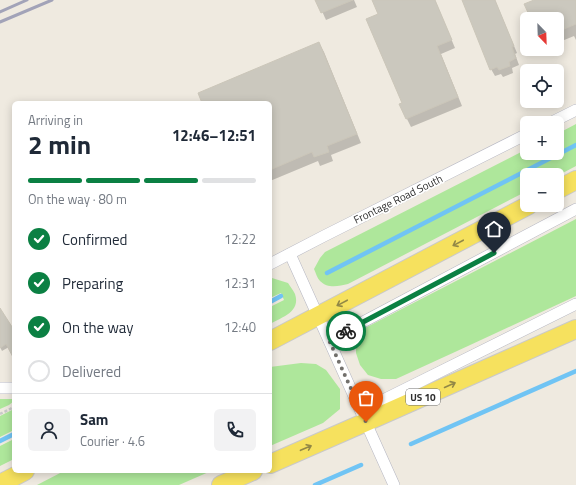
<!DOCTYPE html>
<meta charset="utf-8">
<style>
:root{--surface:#fff;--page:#f2f2f3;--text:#1f2937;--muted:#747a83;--line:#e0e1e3;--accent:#0b8043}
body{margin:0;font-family:"Titillium Web",sans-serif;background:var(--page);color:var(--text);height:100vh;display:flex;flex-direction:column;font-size:15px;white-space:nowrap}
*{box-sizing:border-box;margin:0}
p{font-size:13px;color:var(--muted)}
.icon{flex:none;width:22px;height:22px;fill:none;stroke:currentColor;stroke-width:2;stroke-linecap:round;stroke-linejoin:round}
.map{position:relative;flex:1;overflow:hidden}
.sheet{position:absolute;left:12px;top:101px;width:260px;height:372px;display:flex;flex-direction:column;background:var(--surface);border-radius:6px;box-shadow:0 2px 10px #0003}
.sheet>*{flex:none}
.needle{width:26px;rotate:157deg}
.controls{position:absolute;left:520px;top:12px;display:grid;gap:8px}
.controls a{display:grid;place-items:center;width:44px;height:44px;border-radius:6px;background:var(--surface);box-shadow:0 2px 10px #0003;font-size:20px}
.pin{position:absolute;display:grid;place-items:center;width:34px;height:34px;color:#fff;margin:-41px -17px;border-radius:50% 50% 50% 0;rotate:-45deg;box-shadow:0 0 4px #0007}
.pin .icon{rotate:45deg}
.courier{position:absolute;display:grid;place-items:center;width:40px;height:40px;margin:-20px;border:3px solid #0b8043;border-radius:50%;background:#fff;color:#222;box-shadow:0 1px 5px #0007}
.head em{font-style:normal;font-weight:700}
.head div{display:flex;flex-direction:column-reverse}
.head{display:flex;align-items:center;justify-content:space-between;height:68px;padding:0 16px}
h1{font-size:26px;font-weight:700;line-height:30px}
.bar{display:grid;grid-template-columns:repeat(4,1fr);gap:6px 4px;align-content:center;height:48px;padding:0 16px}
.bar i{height:5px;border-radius:3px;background:var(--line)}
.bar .current{background:var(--accent)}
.bar p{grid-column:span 4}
.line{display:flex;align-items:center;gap:10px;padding:0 16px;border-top:1px solid var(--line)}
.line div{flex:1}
.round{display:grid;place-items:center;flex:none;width:42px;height:42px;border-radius:6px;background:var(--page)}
ol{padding:0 16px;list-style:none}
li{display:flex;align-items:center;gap:12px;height:44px}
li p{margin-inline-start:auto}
li .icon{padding:4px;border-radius:50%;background:var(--accent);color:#fff;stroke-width:4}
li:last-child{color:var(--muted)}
li i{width:22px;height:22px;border:2px solid var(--line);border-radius:50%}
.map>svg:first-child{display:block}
.green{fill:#aee79b}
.shadow{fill:#0003}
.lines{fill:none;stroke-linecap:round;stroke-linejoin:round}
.stream{stroke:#70c4f4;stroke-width:4.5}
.building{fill:#cbc8be;stroke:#cbc6b9}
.minor-casing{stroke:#b4b5c1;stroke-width:12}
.primary-casing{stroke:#c9c9c9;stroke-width:20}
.path{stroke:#c9c9c9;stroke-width:2.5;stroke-dasharray:3 2;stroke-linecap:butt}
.minor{stroke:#fff;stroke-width:11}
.primary{stroke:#f6e15e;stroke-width:18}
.rail{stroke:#a2a3b8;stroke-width:3}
.oneway{stroke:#928846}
.done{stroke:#72706c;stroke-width:4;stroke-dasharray:0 7.2}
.route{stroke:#0b8043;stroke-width:5}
.labels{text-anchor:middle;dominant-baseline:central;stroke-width:3.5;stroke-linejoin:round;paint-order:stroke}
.shield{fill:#fff;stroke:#6d6d6d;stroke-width:1}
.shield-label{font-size:10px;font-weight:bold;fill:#2e2e2e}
.street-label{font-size:11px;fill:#2e2e2e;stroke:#fff}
</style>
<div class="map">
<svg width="576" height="485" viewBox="0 0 576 485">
<rect width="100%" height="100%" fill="#efeae0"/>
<g class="green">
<path d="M576,124V166L557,176V175H527V191L348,284C339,286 328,289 320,281C317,278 316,273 314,269L320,258L325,252L527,149V153H557V134Z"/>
<polygon points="576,219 576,296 468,346 396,379 381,379 368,375 360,365 356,353 356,341 365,328"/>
<path d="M272,278L288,283C290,286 293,290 295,294C301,312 282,317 270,324V307L284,300L281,293L270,298V279Z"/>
<polygon points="301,363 316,364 326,370 340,389 340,409 323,423 270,446 270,367"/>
<polygon points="0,399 14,399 14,401 9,405 0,409"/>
<polygon points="14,409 14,430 0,437 0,416"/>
<polygon points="14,439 14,459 0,466 0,446"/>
<polygon points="64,471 211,471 179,485 37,485"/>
</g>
<g class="shadow">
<polygon points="317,0 354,0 357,7 326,20"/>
<polygon points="373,0 435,0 455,48 441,54 462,106 411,127 407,119 401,105 403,104 379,15"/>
<polygon points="463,0 495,0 517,53 515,54 519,65 512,68 513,73 503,77 501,74 495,76 491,69"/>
<polygon points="536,0 576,0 576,40 574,36 557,43 557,19 532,19"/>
<polygon points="319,43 324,52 361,143 331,155 333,161 320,166 318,161 270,181 270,103 203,103"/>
<polygon points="0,310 14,332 14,344 2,351 0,347"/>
</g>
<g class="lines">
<g class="stream">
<polyline points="327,273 576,145"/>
<polyline points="270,302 281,296"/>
<polyline points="0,441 14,434"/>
<polyline points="411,444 576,371"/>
<polyline points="315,485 361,465"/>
</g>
</g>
<g class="building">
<polygon points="315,0 353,0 321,13"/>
<polygon points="372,0 435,0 452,40 437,46 458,97 406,119 399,104 402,103 366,19 378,14"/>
<polygon points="462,0 495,0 514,46 512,47 516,58 509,62 510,66 499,70 497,67 490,70"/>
<polygon points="534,0 576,0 576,24 557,32 557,19 531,19 524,4"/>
<polygon points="319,42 357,134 327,146 329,152 314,157 312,152 270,170 270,103 202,103 198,93"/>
<polygon points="0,308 14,330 14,359 6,344 0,348"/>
</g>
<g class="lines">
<g class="minor-casing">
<g id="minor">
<polyline points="550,123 576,110"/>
<polyline points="290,254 394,485"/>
<polyline points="270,264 324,236 527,134"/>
<polyline points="329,340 576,209"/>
<polyline points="0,388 14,388"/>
<polyline points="361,411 576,304"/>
</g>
</g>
<g class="primary-casing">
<g id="primary">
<polyline points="557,190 576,180"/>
<polyline points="270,341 529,205"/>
<polyline points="270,464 366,422 576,329"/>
<polyline points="0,484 25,471"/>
<polyline points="221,485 253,471"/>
</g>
</g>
<polyline class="path" points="0,414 14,407"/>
<use href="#minor" class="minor"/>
<use href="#primary" class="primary"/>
<g class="rail">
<polyline points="0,12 27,0"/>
<polyline points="0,22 52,0"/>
</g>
</g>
<defs><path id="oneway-shaft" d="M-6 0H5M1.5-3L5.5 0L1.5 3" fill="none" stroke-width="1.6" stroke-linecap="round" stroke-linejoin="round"/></defs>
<g class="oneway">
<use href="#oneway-shaft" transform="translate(458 243) rotate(152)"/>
<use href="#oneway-shaft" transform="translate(342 303) rotate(152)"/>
<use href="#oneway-shaft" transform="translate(450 385) rotate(-24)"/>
<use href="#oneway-shaft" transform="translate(306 448) rotate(-23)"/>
</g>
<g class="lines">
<polyline class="done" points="346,331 329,340 366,422"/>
<polyline class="route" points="346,331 494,253"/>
</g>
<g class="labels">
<rect class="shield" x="406" y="389" width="34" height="16" rx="3"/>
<g class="shield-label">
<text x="423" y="397">US 10</text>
</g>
<g class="street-label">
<text transform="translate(398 199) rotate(-26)">Frontage Road South</text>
</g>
</g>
</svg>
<div class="controls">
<a><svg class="needle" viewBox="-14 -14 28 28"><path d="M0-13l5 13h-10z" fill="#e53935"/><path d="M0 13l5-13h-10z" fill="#747a83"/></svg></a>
<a><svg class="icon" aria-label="locate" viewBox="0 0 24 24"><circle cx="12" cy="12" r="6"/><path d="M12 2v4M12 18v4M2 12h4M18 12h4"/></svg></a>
<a>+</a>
<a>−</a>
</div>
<div class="pin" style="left:366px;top:422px;background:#ea580c"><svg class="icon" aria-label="bag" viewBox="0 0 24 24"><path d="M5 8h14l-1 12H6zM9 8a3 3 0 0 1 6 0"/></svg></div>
<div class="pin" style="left:494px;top:253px;background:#1f2937"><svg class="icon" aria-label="home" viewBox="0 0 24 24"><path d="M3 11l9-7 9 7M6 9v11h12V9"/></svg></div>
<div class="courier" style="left:346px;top:331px"><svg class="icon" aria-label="bike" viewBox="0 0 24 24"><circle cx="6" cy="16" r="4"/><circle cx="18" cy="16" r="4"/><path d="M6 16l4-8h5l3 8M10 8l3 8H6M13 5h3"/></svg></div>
<section class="sheet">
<div class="head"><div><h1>2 min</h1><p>Arriving in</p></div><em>12:46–12:51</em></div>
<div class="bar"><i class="current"></i><i class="current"></i><i class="current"></i><i></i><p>On the way · 80 m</p></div>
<ol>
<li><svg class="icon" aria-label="check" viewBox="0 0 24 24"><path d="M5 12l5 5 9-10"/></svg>Confirmed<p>12:22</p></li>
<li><svg class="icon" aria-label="check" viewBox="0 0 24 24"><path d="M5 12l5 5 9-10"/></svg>Preparing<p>12:31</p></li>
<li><svg class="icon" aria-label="check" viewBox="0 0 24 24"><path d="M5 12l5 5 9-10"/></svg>On the way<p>12:40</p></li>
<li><i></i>Delivered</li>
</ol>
<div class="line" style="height:72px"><a class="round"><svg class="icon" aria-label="person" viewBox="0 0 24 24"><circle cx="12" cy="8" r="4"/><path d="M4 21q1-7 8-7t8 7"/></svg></a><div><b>Sam</b><p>Courier · 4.6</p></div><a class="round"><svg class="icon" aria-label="phone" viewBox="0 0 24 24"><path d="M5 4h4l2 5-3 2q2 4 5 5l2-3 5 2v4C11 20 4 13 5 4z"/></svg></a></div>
</section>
</div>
